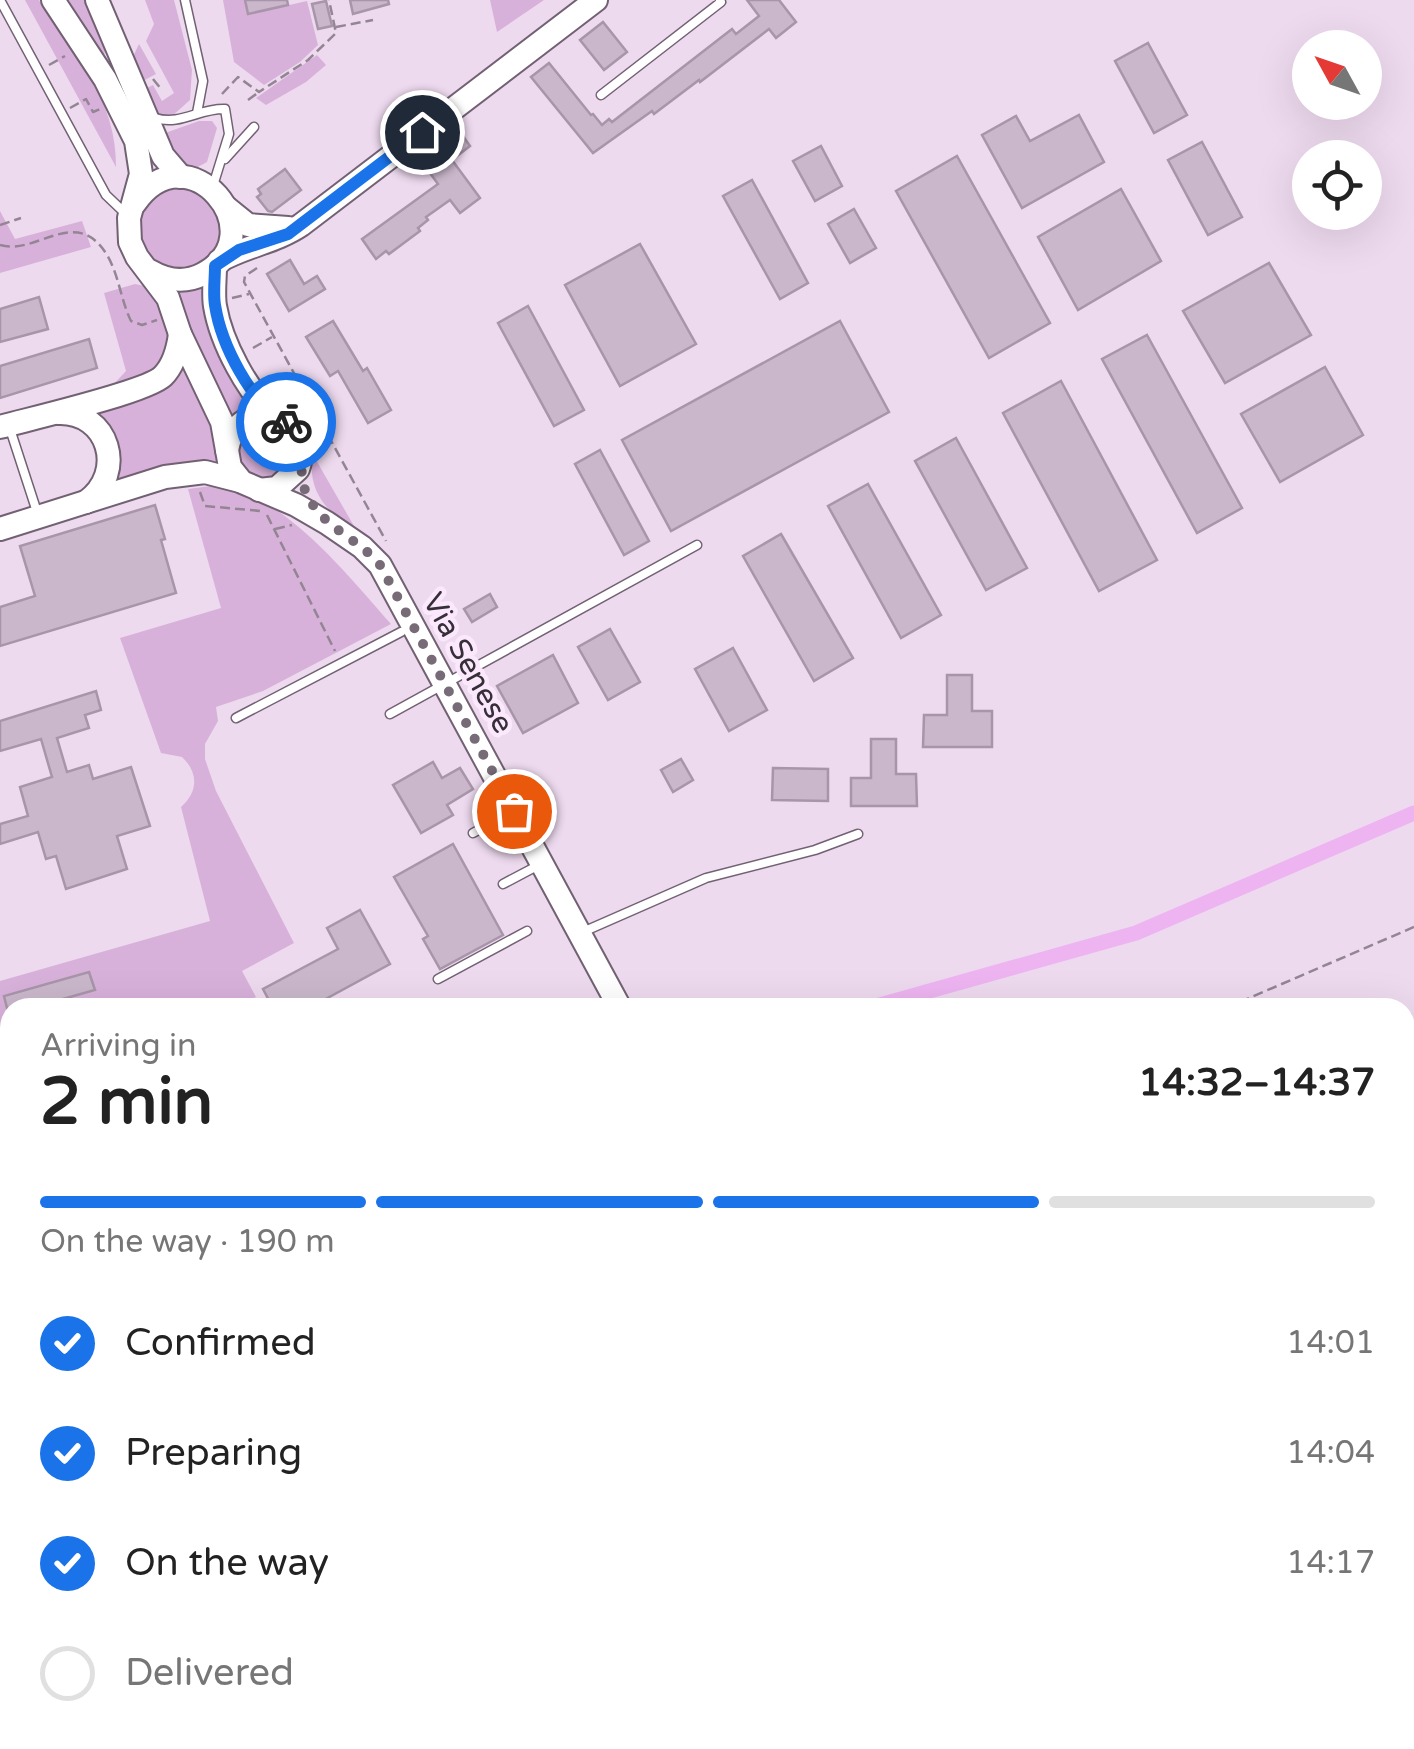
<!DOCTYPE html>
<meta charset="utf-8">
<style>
:root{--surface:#fff;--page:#f2f2f2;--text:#222;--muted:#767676;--line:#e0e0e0;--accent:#1a73e8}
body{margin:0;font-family:"Varela Round",sans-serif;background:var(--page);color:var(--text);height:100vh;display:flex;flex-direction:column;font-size:38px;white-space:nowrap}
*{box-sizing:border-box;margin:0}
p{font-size:32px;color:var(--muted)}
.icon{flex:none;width:55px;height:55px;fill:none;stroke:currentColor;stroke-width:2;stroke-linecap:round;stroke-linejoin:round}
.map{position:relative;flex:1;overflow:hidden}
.sheet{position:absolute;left:0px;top:998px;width:1415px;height:752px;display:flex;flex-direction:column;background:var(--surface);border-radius:30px 30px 0 0;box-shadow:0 10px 40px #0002}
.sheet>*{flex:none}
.needle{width:65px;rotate:310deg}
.fabs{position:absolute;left:1292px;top:30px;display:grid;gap:20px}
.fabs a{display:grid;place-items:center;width:90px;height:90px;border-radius:50%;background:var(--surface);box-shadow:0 10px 40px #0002;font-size:50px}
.pin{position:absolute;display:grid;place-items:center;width:85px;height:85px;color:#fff;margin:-42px;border:5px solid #fff;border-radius:50%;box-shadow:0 2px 10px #0007}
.courier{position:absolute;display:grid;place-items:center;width:100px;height:100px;margin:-50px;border:8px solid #1a73e8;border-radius:50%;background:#fff;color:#222;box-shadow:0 2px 12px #0007}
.overview em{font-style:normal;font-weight:800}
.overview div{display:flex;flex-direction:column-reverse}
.overview{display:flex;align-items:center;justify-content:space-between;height:170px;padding:0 40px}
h1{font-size:65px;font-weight:800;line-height:75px}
.bar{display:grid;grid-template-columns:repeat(4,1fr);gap:15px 10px;align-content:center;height:120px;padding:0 40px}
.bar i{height:12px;border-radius:8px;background:var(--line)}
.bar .current{background:var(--accent)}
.bar p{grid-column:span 4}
ol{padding:0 40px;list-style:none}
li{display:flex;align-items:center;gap:30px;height:110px}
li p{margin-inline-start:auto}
li .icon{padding:10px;border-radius:50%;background:var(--accent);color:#fff;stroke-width:4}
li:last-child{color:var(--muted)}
li i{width:55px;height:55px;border:5px solid var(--line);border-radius:50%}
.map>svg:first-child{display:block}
.green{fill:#d8b1da}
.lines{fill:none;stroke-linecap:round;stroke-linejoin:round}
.canal{stroke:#edb4f1;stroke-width:15}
.building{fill:#cab7cb;stroke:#a895a9;stroke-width:2.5}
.lane-casing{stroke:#726173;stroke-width:11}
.street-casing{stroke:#726173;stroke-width:19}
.secondary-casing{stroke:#726173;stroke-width:26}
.path{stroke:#938594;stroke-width:2.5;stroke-dasharray:10 5;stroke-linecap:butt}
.lane{stroke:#fff;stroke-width:8}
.street{stroke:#fff;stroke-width:15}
.secondary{stroke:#fff;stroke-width:22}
.done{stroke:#766b77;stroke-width:10;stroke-dasharray:0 18}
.route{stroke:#1a73e8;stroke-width:12}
.labels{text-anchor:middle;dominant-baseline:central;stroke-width:9;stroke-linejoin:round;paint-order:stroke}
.street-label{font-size:30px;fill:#362f37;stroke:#fce8fd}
</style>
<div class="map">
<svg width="1414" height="1749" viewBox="0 0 1414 1749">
<rect width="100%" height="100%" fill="#eedaef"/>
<g class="green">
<path d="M25,0H39C75,51 117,102 116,167Z"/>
<polygon points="61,0 87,0 105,50 104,58"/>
<polygon points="145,0 174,0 192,70 190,100 171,117 155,113 130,63 139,44 156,74 141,82 145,89 153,85 162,101 174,93 146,41 154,24"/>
<polygon points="223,0 245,0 249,14 307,1 318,45 300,62 264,85 234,62"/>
<polygon points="490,0 544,0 497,32"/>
<polygon points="317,55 326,65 306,82 266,105 256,98"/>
<polygon points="199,121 212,121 217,128 207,162 194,169 188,168 175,154 165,133"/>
<circle cx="180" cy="229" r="40"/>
<polygon points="0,211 15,239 82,221 91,247 0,273"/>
<path d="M135,284L154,288C163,314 182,353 152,373C142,380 124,382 112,386L126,371L104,293Z"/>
<polygon points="204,287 250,404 230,416 203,368 176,292"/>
<polygon points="181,362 212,417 218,467 110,485 83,409"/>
<circle cx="264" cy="452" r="25"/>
<path d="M312,453L358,533C326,510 308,495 312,453Z"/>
<path d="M218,485C229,489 244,491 255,497C309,526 351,579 391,624L263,691L216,707L218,721L205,744V759L216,791L294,943L242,971L256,997L235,1007L10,1008V1090L0,1058V981L210,921L181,807C198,792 199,773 182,757L161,753L120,638L221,608L188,489Z"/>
<polygon points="10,1237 10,1542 0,1546 0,1240"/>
<polygon points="59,1740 222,1740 203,1749 64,1749"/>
<polygon points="294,1740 490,1740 480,1749 299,1749"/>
</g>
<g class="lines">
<polyline class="canal" points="869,1008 1136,933 1414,813"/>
</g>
<g class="building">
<polygon points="245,0 287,0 288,5 248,14"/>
<polygon points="350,0 388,0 389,4 353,14"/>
<polygon points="747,0 779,0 796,22 776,38 769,29 700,82 699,80 654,114 652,111 593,153 531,77 549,63 591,115 593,114 602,125 609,119 612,122 732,29 736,34 759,16"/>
<polygon points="326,1 332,26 318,29 312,4"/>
<polygon points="603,22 627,52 604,70 580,40"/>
<polygon points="1148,43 1187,115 1154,133 1115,61"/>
<polygon points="1079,115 1104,162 1022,208 982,135 1016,116 1030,141"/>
<polygon points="458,129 470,146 452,160 480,198 460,213 450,200 426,217 428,220 418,228 420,231 389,254 386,251 376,259 362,239 438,184 419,158"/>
<polygon points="1202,142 1242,217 1208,235 1168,160"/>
<polygon points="821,146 842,186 815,201 793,161"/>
<polygon points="957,156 1050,323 989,358 896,191"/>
<polygon points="285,169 301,190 272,212 268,211 257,197 261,194 258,189"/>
<polygon points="752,180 808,283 780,299 723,196"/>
<polygon points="1121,189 1161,261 1078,310 1038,237"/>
<polygon points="854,209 876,248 850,263 828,224"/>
<polygon points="640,244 696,344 620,386 565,285"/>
<polygon points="290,260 304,284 317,276 325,289 289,311 267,274"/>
<polygon points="1269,263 1311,335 1225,383 1183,311"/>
<polygon points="39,297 48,329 0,342 0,309"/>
<polygon points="528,306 584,410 554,426 498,323"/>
<polygon points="333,321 363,371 367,368 391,410 368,423 338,371 330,376 306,337"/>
<polygon points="840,321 889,412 671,531 622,440"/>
<polygon points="1147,335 1242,508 1197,533 1102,359"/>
<polygon points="89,339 97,368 0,398 0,366"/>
<polygon points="1325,367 1363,435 1280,482 1241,414"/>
<polygon points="1061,381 1157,560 1099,591 1003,413"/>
<polygon points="956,438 1027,568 986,590 915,461"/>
<polygon points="600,450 649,541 624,555 575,464"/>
<polygon points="868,484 941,615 901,638 828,506"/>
<polygon points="155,505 165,539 161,540 176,593 0,646 0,607 35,596 20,546"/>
<polygon points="781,534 853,658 814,681 743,556"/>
<polygon points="490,594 497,607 472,622 464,609"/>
<polygon points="610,629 640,682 608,700 578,647"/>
<polygon points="733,648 767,710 729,731 695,669"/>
<polygon points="553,655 578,703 523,733 497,686"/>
<polygon points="947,675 972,675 972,711 992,711 992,747 923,747 924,715 947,715"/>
<polygon points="96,691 101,710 85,715 89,728 57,738 67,772 89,765 93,779 131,767 150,826 117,836 127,869 66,889 56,856 46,859 38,832 0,844 0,824 28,816 20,787 52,777 41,739 0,751 0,721"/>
<polygon points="871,739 896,739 896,774 916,774 917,806 851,806 851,778 871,778"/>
<polygon points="681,759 693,780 673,792 661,770"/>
<polygon points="433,762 442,778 460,768 473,789 447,805 453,815 421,833 393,785"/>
<polygon points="773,768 828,769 828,801 772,800"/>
<polygon points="453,844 503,935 440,969 423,939 428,936 394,877"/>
<polygon points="360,910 390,964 309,1008 273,1008 263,989 338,949 327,928"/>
<polygon points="89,972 95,990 31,1008 7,1008 4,996"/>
</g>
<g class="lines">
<g class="lane-casing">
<g id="lane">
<polyline points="0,0 106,195 127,215"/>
<polyline points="185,0 203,81 197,113"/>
<polyline points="601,95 721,2 720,0"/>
<path d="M155,118C181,126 199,108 225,109L229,134L212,189"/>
<polyline points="225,159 254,127"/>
<polyline points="10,429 38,515"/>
<polyline points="390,714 697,545"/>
<polyline points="236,718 401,632"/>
<polyline points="473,833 510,813"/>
<polyline points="503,884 539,865"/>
<polyline points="585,931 706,878 815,850 858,834"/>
<polyline points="438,979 527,931"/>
</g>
</g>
<g class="street-casing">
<g id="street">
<polyline points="0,1111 10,1143"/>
<polyline points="1405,1213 1414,1208"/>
<polyline points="0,1232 10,1229"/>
<polyline points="1405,1350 1414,1366"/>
<polyline points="1405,1498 1414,1493"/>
<polyline points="0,1635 10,1657"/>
<polyline points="1405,1706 1414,1722"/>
<polyline points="266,1740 270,1749"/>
<polyline points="0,1741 10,1736"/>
<polyline points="515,1749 534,1740"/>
</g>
</g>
<g class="secondary-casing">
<g id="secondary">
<polyline points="53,0 105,79 136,141 141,174 129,218 130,242 137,257 168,298 180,334 222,422 230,467 242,482 296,505 327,523 362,547 380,565 620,1008"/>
<polyline points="97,0 163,156 181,177"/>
<path d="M135,203C188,127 278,235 203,274C186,283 167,281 150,271"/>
<polyline points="227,208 248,225 288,228"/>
<path d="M219,261C245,246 276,242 301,225L596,0"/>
<path d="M215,266C215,279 213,294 215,306C221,342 248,394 276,417"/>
<path d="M58,413C109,411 127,473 86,502"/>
<path d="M0,427C29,419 147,392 163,376C174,365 178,349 180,334"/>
<path d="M227,450C237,392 318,413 298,469L277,488L259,490"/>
<polyline points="0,529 165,477 205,472 240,481"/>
<polyline points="0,1563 10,1559"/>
<polyline points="0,1594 10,1590"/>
<polyline points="680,1740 698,1749"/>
<polyline points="723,1740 732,1749"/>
<polyline points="1027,1740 1031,1749"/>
</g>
</g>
<g class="path">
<polyline points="336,27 373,20"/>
<polyline points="49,65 65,56"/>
<polyline points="153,79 161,89"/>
<polyline points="222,94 238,77 259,92 308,60 336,33 329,0"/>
<polyline points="248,100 259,92"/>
<polyline points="70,108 86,99 93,112 100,109"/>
<polyline points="0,225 21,218"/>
<path d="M0,245C37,256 76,204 107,255C119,275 121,301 131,321L142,325L157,320"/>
<polyline points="257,268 245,276 244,282 386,541"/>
<polyline points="232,298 249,294"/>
<polyline points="253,348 272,337"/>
<polyline points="200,492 205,506 261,511"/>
<polyline points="267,515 335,651"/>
<polyline points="275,529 292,525"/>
<polyline points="1226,1008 1414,927"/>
<polyline points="1,1245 10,1269"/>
<polyline points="0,1407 10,1403"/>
<polyline points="0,1470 10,1466"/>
<polyline points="0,1475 10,1498"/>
<polyline points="95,1749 100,1740"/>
<polyline points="170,1749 191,1740"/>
</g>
<use href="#lane" class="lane"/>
<use href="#street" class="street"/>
<use href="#secondary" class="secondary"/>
</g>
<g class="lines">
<path class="done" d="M286,422C310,442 295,470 307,495C323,528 358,538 380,565L514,811"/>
<path class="route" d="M286,422C251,404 221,344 215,305C213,293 215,279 215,266L239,250L288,234L422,132"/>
</g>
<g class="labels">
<g class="street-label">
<text transform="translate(468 663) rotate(61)">Via Senese</text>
</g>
</g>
</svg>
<div class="fabs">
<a><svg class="needle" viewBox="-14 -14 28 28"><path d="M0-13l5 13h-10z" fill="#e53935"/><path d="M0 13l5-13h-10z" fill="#767676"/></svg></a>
<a><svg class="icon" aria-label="locate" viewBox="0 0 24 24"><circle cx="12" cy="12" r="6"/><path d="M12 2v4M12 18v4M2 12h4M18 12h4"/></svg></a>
</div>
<div class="pin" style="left:514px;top:811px;background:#ea580c"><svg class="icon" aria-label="bag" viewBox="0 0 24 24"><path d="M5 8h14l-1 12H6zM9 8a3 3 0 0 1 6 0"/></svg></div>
<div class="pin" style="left:422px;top:132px;background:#1f2937"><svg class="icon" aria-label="home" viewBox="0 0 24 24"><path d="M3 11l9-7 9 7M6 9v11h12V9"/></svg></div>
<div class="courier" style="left:286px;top:422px"><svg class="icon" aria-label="bike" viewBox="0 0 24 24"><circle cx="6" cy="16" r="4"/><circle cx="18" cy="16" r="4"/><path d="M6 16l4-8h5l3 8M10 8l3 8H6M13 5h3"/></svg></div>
<section class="sheet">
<div class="overview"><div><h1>2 min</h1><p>Arriving in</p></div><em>14:32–14:37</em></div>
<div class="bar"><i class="current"></i><i class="current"></i><i class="current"></i><i></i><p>On the way · 190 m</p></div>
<ol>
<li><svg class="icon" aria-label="check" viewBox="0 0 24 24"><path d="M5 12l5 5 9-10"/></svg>Confirmed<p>14:01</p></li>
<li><svg class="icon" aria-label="check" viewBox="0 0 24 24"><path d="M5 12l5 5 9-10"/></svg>Preparing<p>14:04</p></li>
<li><svg class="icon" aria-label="check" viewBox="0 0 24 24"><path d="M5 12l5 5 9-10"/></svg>On the way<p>14:17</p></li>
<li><i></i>Delivered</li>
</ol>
</section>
</div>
